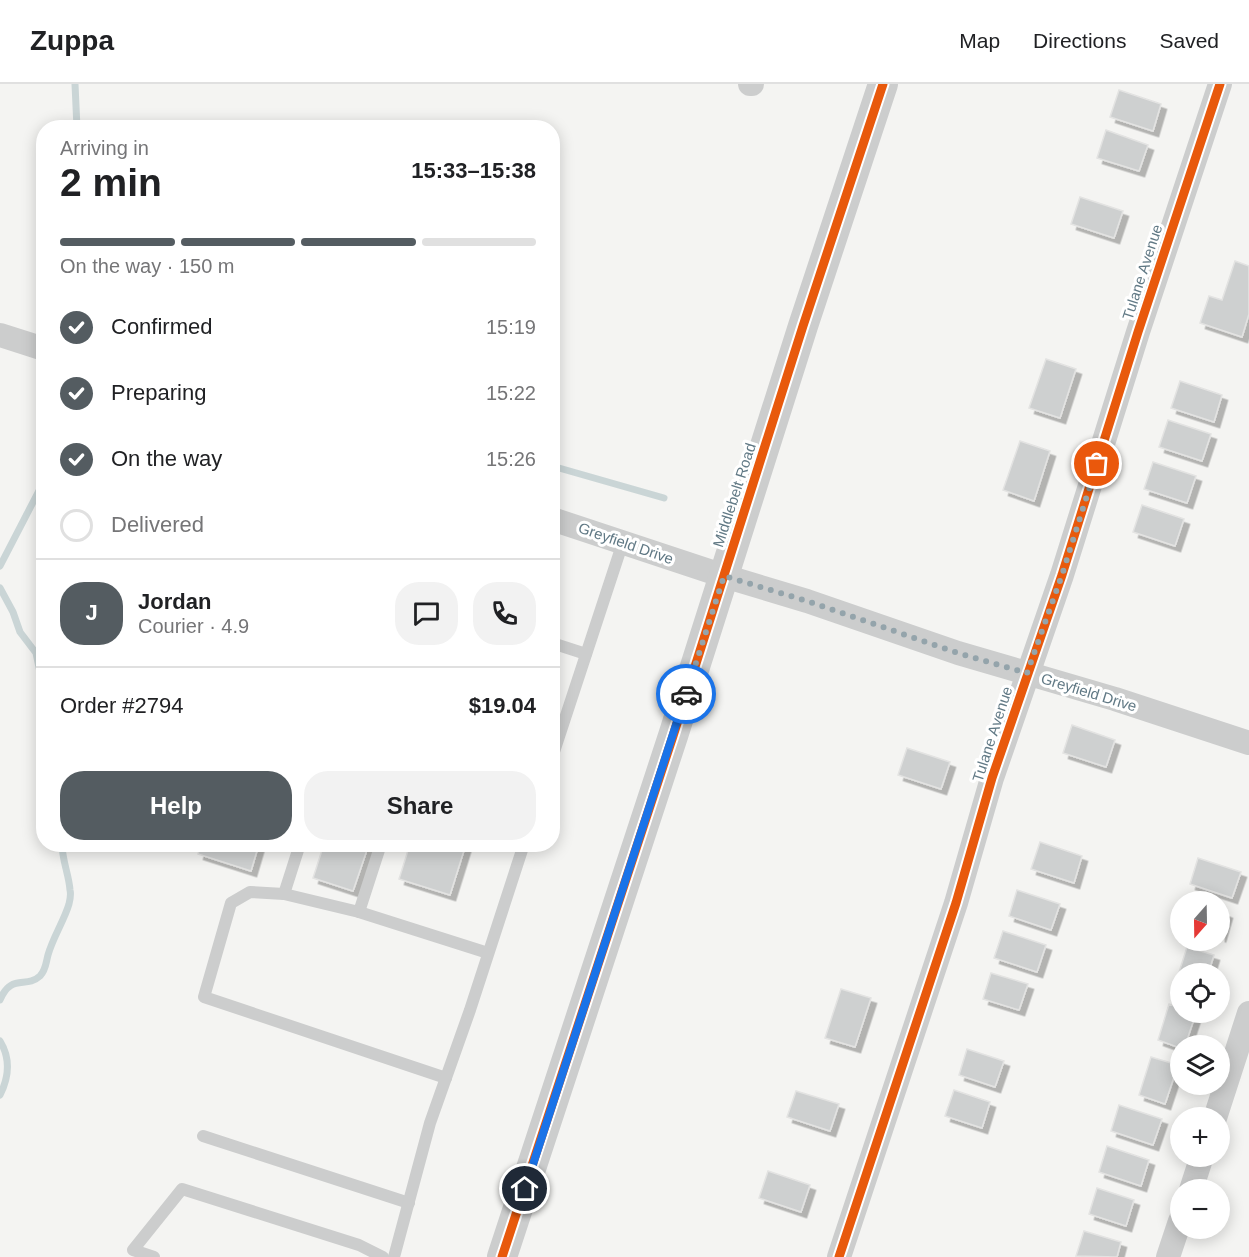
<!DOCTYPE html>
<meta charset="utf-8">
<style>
:root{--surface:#fff;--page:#f2f2f2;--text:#202124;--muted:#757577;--line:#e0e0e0;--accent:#545c61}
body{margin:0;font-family:Arial,sans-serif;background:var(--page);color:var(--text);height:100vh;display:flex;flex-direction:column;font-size:22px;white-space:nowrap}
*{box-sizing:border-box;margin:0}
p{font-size:20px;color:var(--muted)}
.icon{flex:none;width:33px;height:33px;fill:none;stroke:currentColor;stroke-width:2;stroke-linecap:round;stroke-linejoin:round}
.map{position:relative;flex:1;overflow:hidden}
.side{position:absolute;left:36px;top:36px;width:524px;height:732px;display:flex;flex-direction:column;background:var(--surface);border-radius:24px;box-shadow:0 3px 15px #0003}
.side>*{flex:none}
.needle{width:39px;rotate:200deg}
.fabs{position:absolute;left:1170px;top:807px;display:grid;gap:12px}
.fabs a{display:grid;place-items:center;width:60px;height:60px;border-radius:50%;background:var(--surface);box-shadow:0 3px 15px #0003;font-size:30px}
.pin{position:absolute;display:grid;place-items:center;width:51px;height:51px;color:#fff;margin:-26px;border:3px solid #fff;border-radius:50%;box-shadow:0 2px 6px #0007}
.courier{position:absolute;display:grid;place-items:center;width:60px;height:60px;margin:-30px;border:4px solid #1a73e8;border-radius:50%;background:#fff;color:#222;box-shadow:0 2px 8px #0007}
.headline em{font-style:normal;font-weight:700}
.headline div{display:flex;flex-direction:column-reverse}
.headline{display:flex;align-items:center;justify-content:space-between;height:102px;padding:0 24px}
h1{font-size:39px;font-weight:700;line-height:45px}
.bar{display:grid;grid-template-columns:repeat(4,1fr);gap:9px 6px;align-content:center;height:72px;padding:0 24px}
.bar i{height:8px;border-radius:4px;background:var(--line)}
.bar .on{background:var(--accent)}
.bar p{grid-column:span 4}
.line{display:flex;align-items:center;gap:15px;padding:0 24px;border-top:2px solid var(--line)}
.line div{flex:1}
.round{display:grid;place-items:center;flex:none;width:63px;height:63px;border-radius:24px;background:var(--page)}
ol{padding:0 24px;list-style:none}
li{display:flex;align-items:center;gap:18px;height:66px}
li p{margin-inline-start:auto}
li .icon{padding:6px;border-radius:50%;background:var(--accent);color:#fff;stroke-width:4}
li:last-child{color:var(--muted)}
li i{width:33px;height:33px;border:3px solid var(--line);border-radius:50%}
.primary-button{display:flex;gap:12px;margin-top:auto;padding:12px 24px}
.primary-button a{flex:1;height:69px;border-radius:24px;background:var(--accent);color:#fff;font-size:24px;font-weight:700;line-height:69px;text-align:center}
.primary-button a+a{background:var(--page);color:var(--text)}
header{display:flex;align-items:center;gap:36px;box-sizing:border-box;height:84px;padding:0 30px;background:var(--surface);border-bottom:2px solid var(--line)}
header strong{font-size:28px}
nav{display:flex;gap:33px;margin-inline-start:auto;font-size:21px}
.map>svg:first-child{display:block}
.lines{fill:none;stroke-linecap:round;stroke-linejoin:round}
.stream{stroke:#cad5d6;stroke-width:7}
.building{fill:#ced0d0;stroke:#e3e3e2;stroke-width:1.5;filter:url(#shadow)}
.service{stroke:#cccdcd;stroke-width:12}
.minor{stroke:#cccdcd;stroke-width:24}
.tertiary{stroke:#cccdcd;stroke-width:30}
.cycleway-casing{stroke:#fff;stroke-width:13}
.cycleway{stroke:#e8590c;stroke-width:9}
.done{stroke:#94a4ab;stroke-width:6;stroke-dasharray:0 10.8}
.route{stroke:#1a73e8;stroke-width:8}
.labels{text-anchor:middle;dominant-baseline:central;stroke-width:6;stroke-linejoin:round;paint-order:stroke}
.street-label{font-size:15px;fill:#617985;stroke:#fff}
</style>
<header>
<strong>Zuppa</strong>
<nav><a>Map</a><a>Directions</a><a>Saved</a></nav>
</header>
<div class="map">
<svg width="1249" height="1173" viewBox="0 0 1249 1173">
<defs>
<filter id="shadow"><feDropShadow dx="5.5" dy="5.5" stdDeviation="0" flood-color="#0004"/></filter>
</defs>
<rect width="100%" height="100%" fill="#f4f4f2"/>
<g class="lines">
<g class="stream">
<polyline points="75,0 77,44"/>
<polyline points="552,382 664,414"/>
<polyline points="0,482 44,397"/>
<polyline points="0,504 13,528 20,548 36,569 44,607"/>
<path d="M44,655C41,665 36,678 44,688"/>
<path d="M0,916C11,889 26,905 40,892C46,886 46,878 48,871C53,853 64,837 69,820C70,816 71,810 70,806C69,791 62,776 62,760"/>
<path d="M0,957C11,975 9,993 0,1011"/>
</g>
</g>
<g class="building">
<polygon points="1119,6 1161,20 1153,47 1110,33"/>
<polygon points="1106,46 1148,61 1139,87 1097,74"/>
<polygon points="1080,113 1123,127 1114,154 1071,140"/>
<polygon points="1235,177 1249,182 1249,230 1242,253 1200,239 1209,212 1222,216"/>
<polygon points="1046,275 1076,285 1060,334 1029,324"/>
<polygon points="1180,297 1222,311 1214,338 1171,324"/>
<polygon points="1168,336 1211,350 1202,377 1159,363"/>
<polygon points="1020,357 1050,367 1034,417 1003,406"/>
<polygon points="1153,378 1196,392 1187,419 1144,405"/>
<polygon points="1142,421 1184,435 1175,462 1133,448"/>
<polygon points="1072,641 1115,656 1106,683 1063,669"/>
<polygon points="907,664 950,678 941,705 898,691"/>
<polygon points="1040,758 1082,772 1074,799 1031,785"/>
<polygon points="201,760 259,760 251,787 198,770"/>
<polygon points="324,760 369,760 353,807 313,794"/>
<polygon points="410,760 466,760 450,811 399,795"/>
<polygon points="1198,774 1241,788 1232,814 1190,800"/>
<polygon points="1017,806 1060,820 1051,846 1009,832"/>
<polygon points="1220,826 1227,829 1220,853"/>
<polygon points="1003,847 1046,861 1037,888 994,874"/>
<polygon points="1187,863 1214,871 1208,890 1180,890 1180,903 1175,901"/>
<polygon points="991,889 1028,900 1019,926 983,915"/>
<polygon points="841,905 871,914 855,963 825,954"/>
<polygon points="1169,920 1180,924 1180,928 1196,929 1185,962 1180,962 1180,964 1158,956"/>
<polygon points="967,965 1004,977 995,1003 959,991"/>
<polygon points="1151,973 1178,981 1165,1020 1139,1011"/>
<polygon points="954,1006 990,1018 982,1044 945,1032"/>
<polygon points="796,1007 839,1020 830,1047 787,1033"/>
<polygon points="1119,1021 1162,1035 1153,1061 1111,1047"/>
<polygon points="1107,1062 1149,1076 1141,1102 1099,1088"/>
<polygon points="768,1087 810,1101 801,1128 759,1114"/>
<polygon points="1097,1104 1134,1116 1126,1142 1089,1130"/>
<polygon points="1084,1147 1121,1158 1117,1173 1076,1172"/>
</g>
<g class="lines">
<g class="service">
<polyline points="552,559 586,570"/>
<polyline points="552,674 623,458"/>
<polyline points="284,810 300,760"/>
<polyline points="359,828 381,760"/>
<polyline points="446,994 204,913 231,819 250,808 284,810 359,828 488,869"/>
<polyline points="203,1052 409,1119"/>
<polyline points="154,1173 133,1166 182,1105 359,1161 383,1173"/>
<polyline points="394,1173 430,1039 470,926 524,760"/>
</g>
<g class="minor">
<polyline points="750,0 752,0"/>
<polyline points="0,251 44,265"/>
<polyline points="552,435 724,492 807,517 958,569 1115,615 1249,659"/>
<polyline points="1215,1034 1249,929"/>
<polyline points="1191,1106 1202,1072"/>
<polyline points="839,1173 956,819 992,694 1062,491 1138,248 1220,0"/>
<polyline points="1168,1173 1180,1137"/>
</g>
<polyline class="tertiary" points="502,1173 673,652 803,242 883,0"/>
<g class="cycleway-casing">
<g id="cycleway">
<polyline points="502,1173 673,652 803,242 883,0"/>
<polyline points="839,1173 956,819 992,694 1062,491 1138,248 1220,0"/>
</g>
</g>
<use href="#cycleway" class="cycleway"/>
</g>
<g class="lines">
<polyline class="done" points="686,610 724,492 807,517 958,569 1027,589 1062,491 1097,380"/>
<polyline class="route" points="525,1105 686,610"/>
</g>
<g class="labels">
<g class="street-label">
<text transform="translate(1142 188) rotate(-72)">Tulane Avenue</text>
<text transform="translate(734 411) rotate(-72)">Middlebelt Road</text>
<text transform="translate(626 459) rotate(19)">Greyfield Drive</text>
<text transform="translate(1089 608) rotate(17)">Greyfield Drive</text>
<text transform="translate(992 650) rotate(-72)">Tulane Avenue</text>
</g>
</g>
</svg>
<div class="fabs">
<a><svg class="needle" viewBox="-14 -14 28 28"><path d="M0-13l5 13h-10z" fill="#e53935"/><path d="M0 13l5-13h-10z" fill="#757577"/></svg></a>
<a><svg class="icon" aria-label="locate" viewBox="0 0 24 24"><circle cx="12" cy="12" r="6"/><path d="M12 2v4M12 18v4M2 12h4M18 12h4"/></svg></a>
<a><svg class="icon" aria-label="layers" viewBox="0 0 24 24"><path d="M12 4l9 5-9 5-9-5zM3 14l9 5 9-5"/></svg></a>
<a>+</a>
<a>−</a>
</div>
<div class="pin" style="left:1097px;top:380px;background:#ea580c"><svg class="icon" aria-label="bag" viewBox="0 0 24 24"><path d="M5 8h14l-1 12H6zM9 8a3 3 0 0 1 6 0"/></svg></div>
<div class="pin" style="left:525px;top:1105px;background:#1f2937"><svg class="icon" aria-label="home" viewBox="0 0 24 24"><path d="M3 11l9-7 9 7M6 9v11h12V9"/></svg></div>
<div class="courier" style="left:686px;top:610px"><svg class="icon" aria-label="car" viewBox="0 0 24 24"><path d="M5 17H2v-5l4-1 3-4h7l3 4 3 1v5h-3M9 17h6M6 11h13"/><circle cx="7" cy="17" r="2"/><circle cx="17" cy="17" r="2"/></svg></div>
<section class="side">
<div class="headline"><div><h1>2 min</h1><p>Arriving in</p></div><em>15:33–15:38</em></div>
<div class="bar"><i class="on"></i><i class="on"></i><i class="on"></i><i></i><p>On the way · 150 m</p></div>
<ol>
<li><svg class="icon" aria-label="check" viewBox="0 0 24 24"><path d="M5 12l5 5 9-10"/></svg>Confirmed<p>15:19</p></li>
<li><svg class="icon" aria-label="check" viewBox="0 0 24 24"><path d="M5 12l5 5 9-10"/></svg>Preparing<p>15:22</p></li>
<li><svg class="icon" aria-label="check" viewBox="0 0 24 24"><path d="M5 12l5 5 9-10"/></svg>On the way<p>15:26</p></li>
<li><i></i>Delivered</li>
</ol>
<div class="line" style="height:108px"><b class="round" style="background:var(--accent);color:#fff">J</b><div><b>Jordan</b><p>Courier · 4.9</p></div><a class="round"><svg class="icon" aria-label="chat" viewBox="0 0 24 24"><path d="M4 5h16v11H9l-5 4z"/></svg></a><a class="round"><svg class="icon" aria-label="phone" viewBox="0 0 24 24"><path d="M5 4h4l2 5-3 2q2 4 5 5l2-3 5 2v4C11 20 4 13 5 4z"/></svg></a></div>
<div class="line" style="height:78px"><div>Order #2794</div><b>$19.04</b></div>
<div class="primary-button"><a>Help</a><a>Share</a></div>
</section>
</div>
